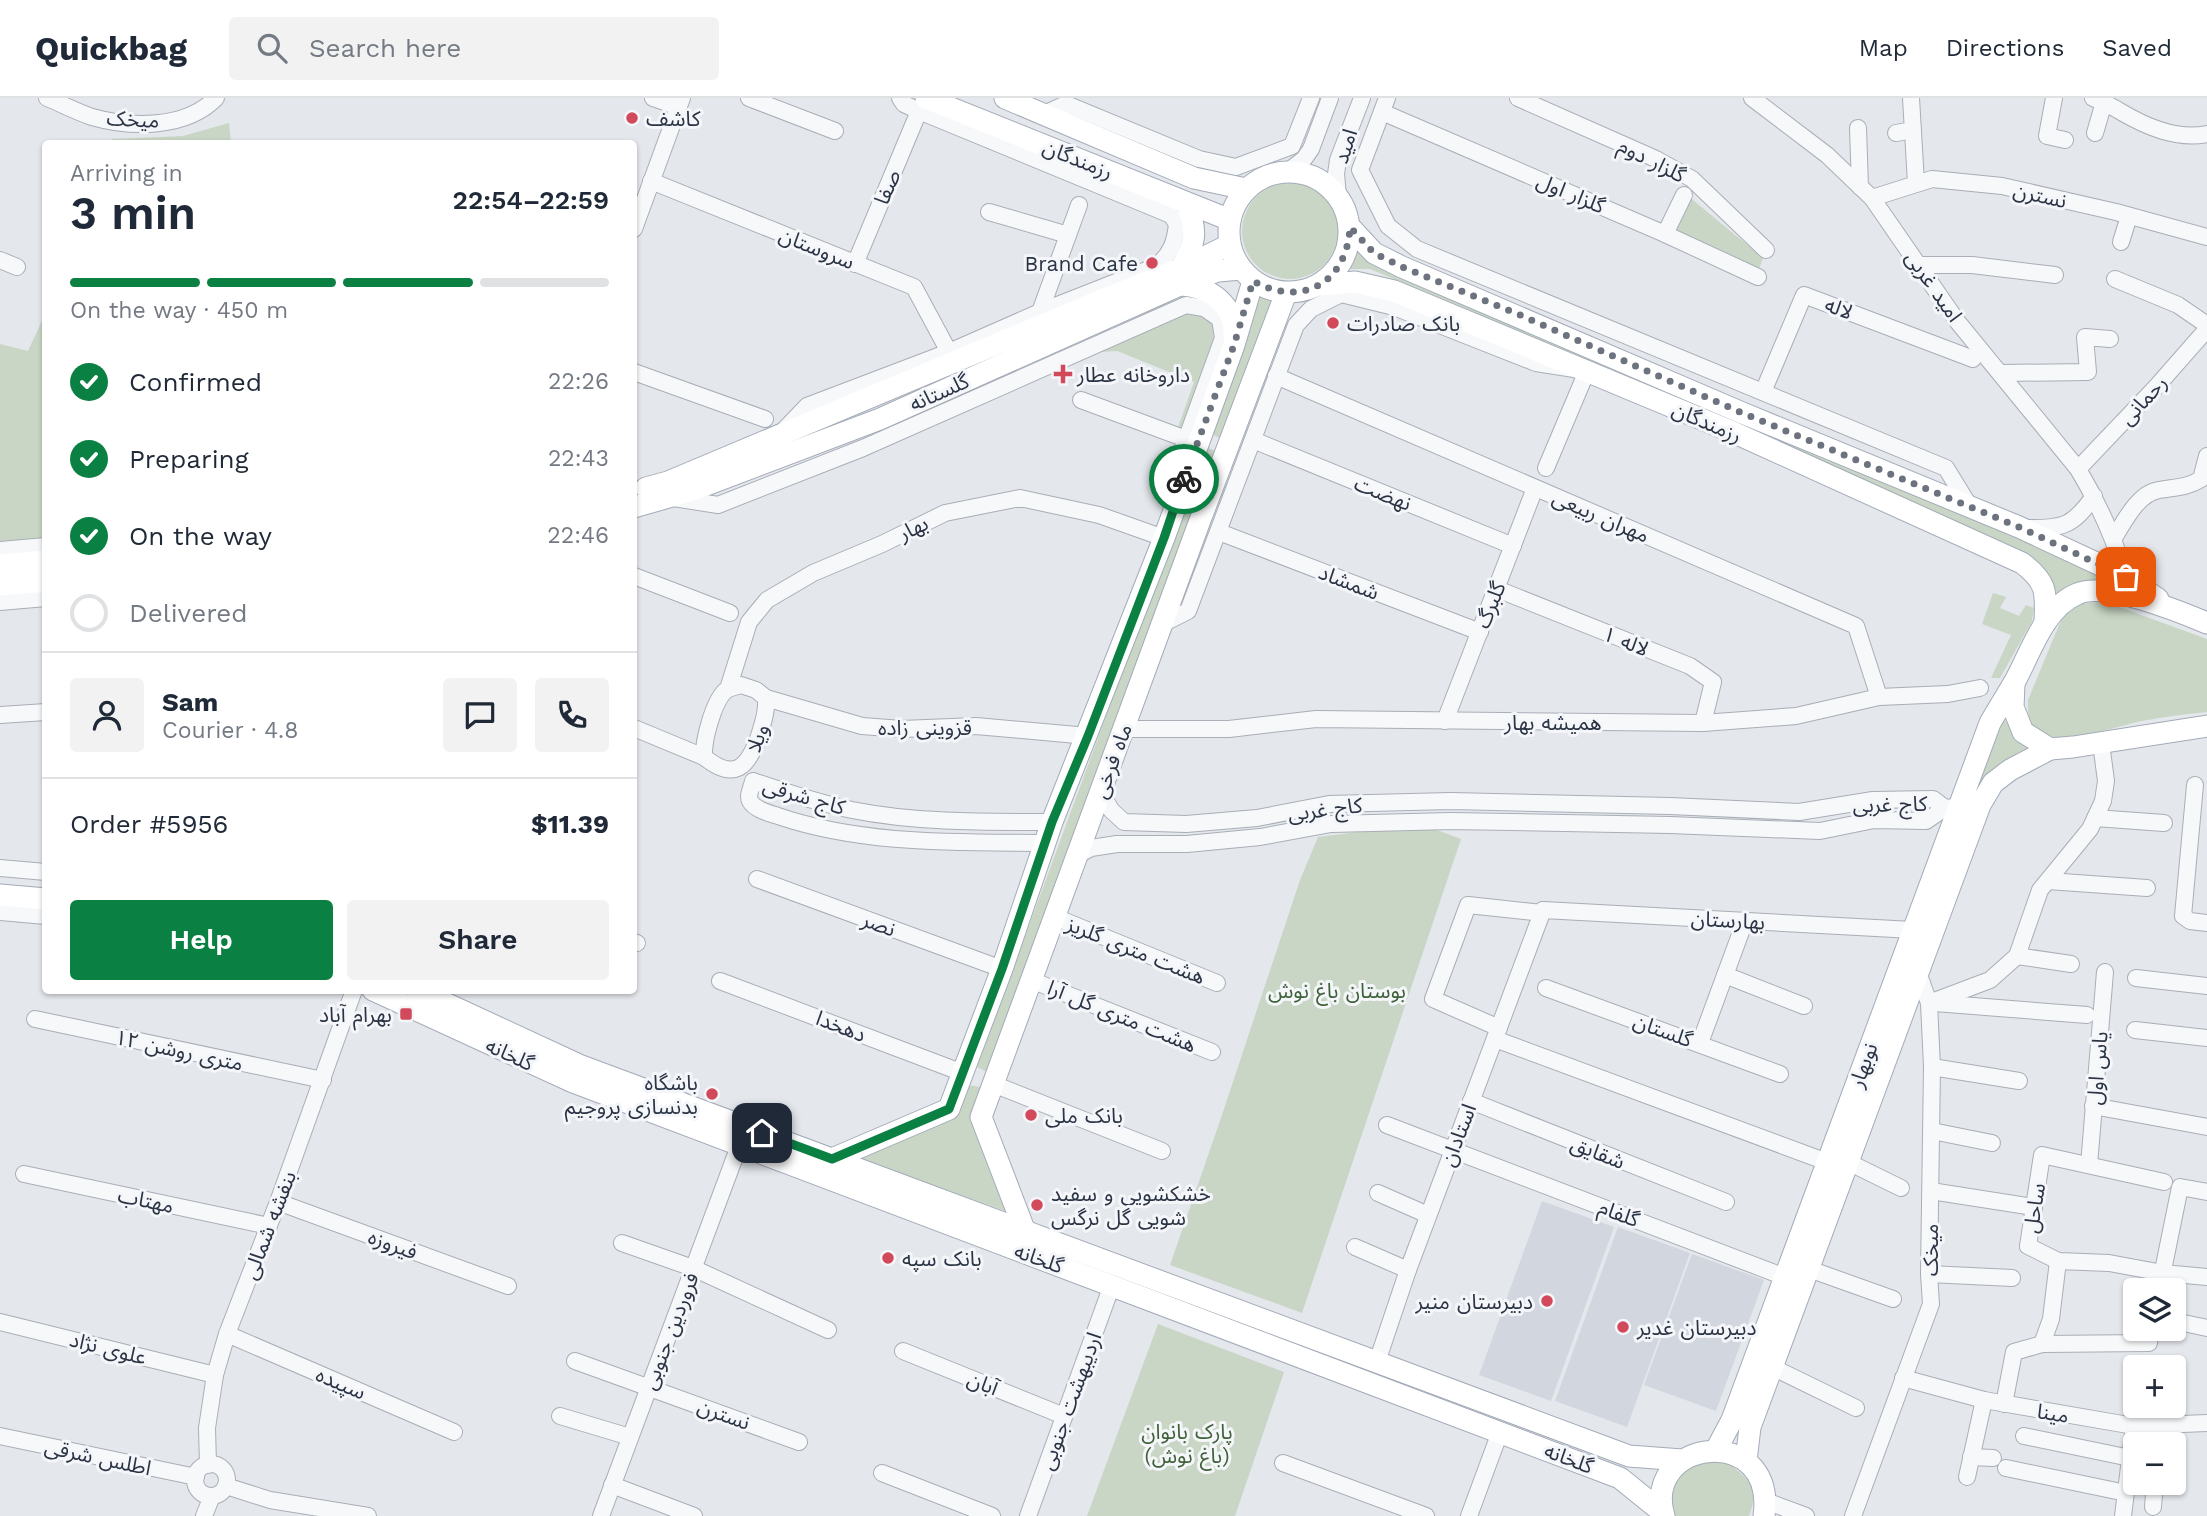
<!DOCTYPE html>
<meta charset="utf-8">
<style>
:root{--surface:#fff;--page:#f2f2f3;--text:#1f2937;--muted:#747a83;--line:#e0e1e3;--accent:#0b8043}
body{margin:0;font-family:"Work Sans","Noto Sans Arabic",sans-serif;background:var(--page);color:var(--text);height:100vh;display:flex;flex-direction:column;font-size:26px;white-space:nowrap}
*{box-sizing:border-box;margin:0}
p{font-size:23px;color:var(--muted)}
.icon{flex:none;width:38px;height:38px;fill:none;stroke:currentColor;stroke-width:2;stroke-linecap:round;stroke-linejoin:round}
.map{position:relative;flex:1;overflow:hidden}
.details{position:absolute;left:42px;top:42px;width:595px;height:854px;display:flex;flex-direction:column;background:var(--surface);border-radius:7px;box-shadow:0 2px 5px #0004}
.details>*{flex:none}
.controls{position:absolute;left:2123px;top:1180px;display:grid;gap:14px}
.controls a{display:grid;place-items:center;width:63px;height:63px;border-radius:7px;background:var(--surface);box-shadow:0 2px 5px #0004;font-size:35px}
.pin{position:absolute;display:grid;place-items:center;width:60px;height:60px;color:#fff;margin:-30px;border-radius:14px;box-shadow:0 4px 10px #0006}
.courier{position:absolute;display:grid;place-items:center;width:70px;height:70px;margin:-35px;border:5px solid #0b8043;border-radius:50%;background:#fff;color:#222;box-shadow:0 2px 9px #0007}
.summary em{font-style:normal;font-weight:600}
.summary div{display:flex;flex-direction:column-reverse}
.summary{display:flex;align-items:center;justify-content:space-between;height:119px;padding:0 28px}
h1{font-size:46px;font-weight:600;line-height:52px}
.bar{display:grid;grid-template-columns:repeat(4,1fr);gap:10px 7px;align-content:center;height:84px;padding:0 28px}
.bar i{height:9px;border-radius:5px;background:var(--line)}
.bar .active{background:var(--accent)}
.bar p{grid-column:span 4}
.line{display:flex;align-items:center;gap:18px;padding:0 28px;border-top:2px solid var(--line)}
.line div{flex:1}
.round{display:grid;place-items:center;flex:none;width:74px;height:74px;border-radius:7px;background:var(--page)}
ol{padding:0 28px;list-style:none}
li{display:flex;align-items:center;gap:21px;height:77px}
li p{margin-inline-start:auto}
li .icon{padding:7px;border-radius:50%;background:var(--accent);color:#fff;stroke-width:4}
li:last-child{color:var(--muted)}
li i{width:38px;height:38px;border:4px solid var(--line);border-radius:50%}
.cta{display:flex;gap:14px;margin-top:auto;padding:14px 28px}
.cta a{flex:1;height:80px;border-radius:7px;background:var(--accent);color:#fff;font-size:28px;font-weight:600;line-height:80px;text-align:center}
.cta a+a{background:var(--page);color:var(--text)}
header{display:flex;align-items:center;gap:42px;box-sizing:border-box;height:98px;padding:0 35px;background:var(--surface);border-bottom:2px solid var(--line)}
header strong{font-size:33px}
nav{display:flex;gap:38px;margin-inline-start:auto;font-size:24px}
.search{width:490px;height:63px;background:var(--page);display:flex;align-items:center;gap:18px;box-sizing:border-box;padding:0 24px;border-radius:7px;color:var(--muted);font-size:26px}
.map>svg:first-child{display:block}
.built{fill:#d2d6de}
.green{fill:#c9d6c5}
.lines{fill:none;stroke-linecap:round;stroke-linejoin:round}
.minor-casing{stroke:#a9aeb7;stroke-width:18}
.major-casing{stroke:#a3abb8;stroke-width:23}
.minor{stroke:#f7f8fa;stroke-width:16}
.major{stroke:#fff;stroke-width:21}
.done{stroke:#6c737f;stroke-width:7;stroke-dasharray:0 12.6}
.route{stroke:#0b8043;stroke-width:9}
.poi-dot{fill:#d1495b;stroke:#f4f6f9;stroke-width:2.5}
.labels{text-anchor:middle;dominant-baseline:central;stroke-width:6;stroke-linejoin:round;paint-order:stroke}
.poi-label{font-size:21px;fill:#2b3445;stroke:#f4f6f9;text-anchor:start}
.street-label{font-size:21px;fill:#2b3445;stroke:#f4f6f9}
.park-label{font-size:21px;fill:#3f6138;stroke:#f4f6f9}
</style>
<header>
<strong>Quickbag</strong>
<div class="search"><svg class="icon" aria-label="search" viewBox="0 0 24 24"><circle cx="10" cy="10" r="6"/><path d="M15 15l6 6"/></svg>Search here</div>
<nav><a>Map</a><a>Directions</a><a>Saved</a></nav>
</header>
<div class="map">
<svg width="2207" height="1418" viewBox="0 0 2207 1418">
<rect width="100%" height="100%" fill="#e4e7ec"/>
<g class="built">
<polygon points="1542,1103 1614,1129 1551,1303 1479,1277"/>
<polygon points="1618,1129 1690,1155 1627,1329 1555,1303"/>
<polygon points="1692,1156 1764,1182 1716,1313 1644,1287"/>
</g>
<g class="green">
<polygon points="229,25 231,45 111,45 112,41 183,38"/>
<circle cx="1290" cy="133" r="48"/>
<polygon points="1688,98 1763,160 1757,176 1671,134"/>
<polygon points="1357,148 2135,493 2057,496 2051,483 1683,305 1540,242 1370,171 1347,171 1354,160"/>
<polygon points="1258,196 1274,201 1253,251 1222,341 1209,335"/>
<polygon points="1189,199 1211,207 1224,226 1190,341 1175,338 1194,284 1117,253 1100,254 1068,267 1060,257 1165,205"/>
<polygon points="45,216 45,445 0,449 0,246 28,253"/>
<polygon points="1205,349 1216,353 987,974 977,969"/>
<polygon points="1993,495 2006,499 2000,510 2019,518 2026,507 2034,510 2032,523 2000,580 1991,580 2011,537 1982,526"/>
<path d="M2097,504L2122,510L2207,541V614C2185,616 2163,619 2142,623C2118,628 2068,646 2046,637C2030,632 2027,617 2028,602L2064,515L2080,506Z"/>
<polygon points="2001,616 2013,634 2040,652 1977,695 1970,695"/>
<polygon points="1421,726 1461,741 1302,1215 1170,1167 1221,1020 1300,782 1318,739"/>
<polygon points="968,987 985,990 1011,1115 857,1060"/>
<polygon points="1158,1226 1284,1274 1235,1418 1087,1418"/>
<path d="M1720,1361C1743,1374 1762,1388 1749,1418H1674C1666,1400 1675,1374 1693,1365C1699,1361 1713,1362 1720,1361Z"/>
</g>
<g class="lines">
<g class="minor-casing">
<g id="minor">
<path d="M47,0C62,6 77,14 92,19C131,30 186,31 216,0"/>
<polyline points="653,0 679,9"/>
<polyline points="749,0 835,33"/>
<polyline points="1387,0 1360,72 1388,128 1417,151 1946,370 1970,409"/>
<polyline points="1518,0 1656,61 1692,81 1766,152"/>
<path d="M1752,0L1827,57L1872,100L1957,223L2078,371C2099,406 2114,440 2126,479"/>
<polyline points="1911,0 1916,85"/>
<polyline points="2054,0 2047,38 2065,42"/>
<path d="M2093,0C2104,4 2113,9 2123,15C2147,29 2179,42 2207,36"/>
<polyline points="1382,14 1665,136 1758,179"/>
<polyline points="1044,16 1066,6 1199,61 1236,69 1292,48 1311,0"/>
<polyline points="1858,30 1860,89"/>
<polyline points="1896,35 1913,32"/>
<polyline points="2095,35 2104,4"/>
<polyline points="1287,74 1304,61 1311,51 1330,0"/>
<polyline points="651,83 914,189 949,254"/>
<polyline points="1338,98 1336,76 1338,62 1362,0"/>
<polyline points="1872,100 1932,81 2002,88 2116,114 2207,139"/>
<polyline points="989,114 1068,137"/>
<polyline points="634,131 682,0"/>
<polyline points="1665,136 1684,97"/>
<polyline points="2121,144 2129,118"/>
<polyline points="0,162 17,169"/>
<polyline points="855,166 919,13"/>
<polyline points="1920,167 1972,167 2055,177"/>
<polyline points="2115,181 2178,207 2207,227"/>
<polyline points="1040,214 1079,107"/>
<polyline points="634,274 765,321"/>
<polyline points="2001,275 2088,274 2085,239 2110,241"/>
<polyline points="1276,278 1856,528 1879,599"/>
<polyline points="1763,294 1804,197 1973,261"/>
<polyline points="1081,302 1186,341"/>
<path d="M783,333L807,308L949,254L1040,214L1157,168C1171,155 1175,145 1177,126L1171,117L919,13L904,6L900,0"/>
<polyline points="1253,342 1513,448"/>
<polyline points="2078,371 2157,288 2207,231"/>
<polyline points="673,400 718,407 863,350 1186,207 1204,210 1220,221 1223,240 1175,372 1179,397"/>
<path d="M2026,430C2063,431 2073,428 2094,398"/>
<polyline points="1219,434 1480,534"/>
<path d="M2114,440C2124,424 2138,395 2159,392C2175,389 2187,390 2201,381L2207,358"/>
<polyline points="0,452 46,448"/>
<polyline points="634,478 730,515"/>
<polyline points="1497,491 1690,568 1713,584 1703,625"/>
<polyline points="0,504 46,500"/>
<polyline points="1162,526 1188,513 1296,227 1311,211 1341,196 1394,209 1536,265 1587,273 1546,370"/>
<path d="M741,587L756,592L766,600C767,613 763,625 759,638C748,669 735,684 704,659C703,643 713,605 725,593C730,589 736,589 741,587Z"/>
<polyline points="728,591 749,524 767,502 813,475 882,446 945,415 1020,400 1099,417 1164,440"/>
<polyline points="766,600 862,628 902,631 976,628 1088,638"/>
<polyline points="0,617 46,614"/>
<polyline points="1445,623 1535,390"/>
<polyline points="634,630 704,659"/>
<polyline points="1124,631 1229,631 1316,621 1703,625 1796,618 1879,599 1948,596 1980,590"/>
<polyline points="2195,687 2183,818 2190,823 2207,825"/>
<polyline points="1101,694 1111,712 1124,724 1186,726 1257,720 1329,706 1451,703 1670,708 1799,714 1873,702 1933,701 1945,710"/>
<polyline points="2095,720 2164,725"/>
<path d="M1045,745C956,744 863,747 778,718C769,715 755,712 750,703C747,697 752,689 753,683C785,694 818,705 852,712C917,725 986,724 1052,724"/>
<polyline points="1078,757 1091,750 1117,746 1187,746 1260,739 1331,726 1451,723 1670,727 1820,733 1874,722 1926,723 1945,710 1966,708"/>
<polyline points="0,770 46,774"/>
<polyline points="757,781 1002,871"/>
<polyline points="2048,783 2147,790"/>
<polyline points="0,814 46,818"/>
<polyline points="1055,819 1217,885"/>
<polyline points="634,844 637,845"/>
<polyline points="2017,858 2071,866"/>
<polyline points="1725,877 1804,908"/>
<polyline points="2136,880 2207,888"/>
<polyline points="1031,882 1212,954"/>
<polyline points="720,883 963,975"/>
<polyline points="1546,890 1780,976"/>
<polyline points="1929,905 1990,882 2017,858 2040,792 2090,731 2103,703 2106,683 2101,645"/>
<polyline points="1935,905 2087,917"/>
<polyline points="35,921 323,982"/>
<polyline points="1499,930 1433,901 1468,807 1542,815"/>
<polyline points="2135,932 2207,940"/>
<polyline points="1495,941 1827,1064"/>
<polyline points="1700,945 1745,823"/>
<polyline points="1932,969 2019,983"/>
<polyline points="993,986 1162,1053"/>
<polyline points="1471,1003 1726,1104"/>
<polyline points="2093,1008 2207,1029"/>
<polyline points="1387,1027 1785,1179"/>
<polyline points="1932,1033 1992,1045"/>
<polyline points="1848,1064 1901,1090"/>
<polyline points="2089,1067 2105,874"/>
<polyline points="24,1076 269,1128"/>
<polyline points="2164,1084 2042,1057 2028,1148 2058,1163 2109,1165 2163,1175 2207,1179"/>
<polyline points="1931,1093 2034,1109"/>
<polyline points="1378,1095 1428,1117"/>
<polyline points="278,1104 508,1188"/>
<polyline points="622,1145 693,1170 828,1232"/>
<polyline points="1355,1149 1408,1172"/>
<polyline points="1809,1171 1893,1201"/>
<polyline points="1929,1176 2012,1180"/>
<polyline points="2159,1192 2180,1089 2207,1094"/>
<polyline points="2174,1223 2207,1230"/>
<polyline points="0,1224 215,1277"/>
<polyline points="227,1236 454,1334"/>
<polyline points="2042,1246 2149,1245 2152,1230"/>
<polyline points="903,1253 1064,1318"/>
<polyline points="575,1263 799,1344"/>
<polyline points="1377,1264 1408,1172 1543,812 1913,832"/>
<polyline points="1772,1269 1856,1310"/>
<polyline points="1903,1280 1984,1302 2134,1328 2207,1325"/>
<polyline points="2004,1306 2014,1254 2042,1246 2051,1221 2058,1163"/>
<polyline points="560,1318 630,1339"/>
<polyline points="0,1338 196,1379"/>
<polyline points="2024,1338 2130,1360"/>
<polyline points="2159,1346 2161,1327"/>
<polyline points="1971,1359 1993,1360"/>
<polyline points="1283,1365 1426,1418"/>
<circle cx="211" cy="1382" r="16"/>
<polyline points="208,1367 207,1330 215,1277 227,1236 278,1104 354,892"/>
<polyline points="2006,1370 2126,1395"/>
<polyline points="882,1375 992,1418"/>
<polyline points="1967,1379 1984,1302"/>
<polyline points="612,1387 694,1418"/>
<polyline points="226,1388 270,1402 368,1418"/>
<polyline points="1766,1403 1806,1418"/>
<polyline points="2153,1409 2155,1384"/>
<polyline points="204,1418 212,1398"/>
<polyline points="601,1418 739,1048"/>
<polyline points="1028,1418 1112,1187"/>
<polyline points="1469,1418 1500,1334"/>
<polyline points="1853,1418 1931,1206 1929,1176 1932,969 1929,905 1918,874"/>
<polyline points="2123,1418 2134,1328"/>
</g>
</g>
<g class="major-casing">
<g id="major">
<polyline points="926,0 1230,122"/>
<polyline points="1005,0 1194,80 1246,91"/>
<circle cx="1289" cy="134" r="60"/>
<polyline points="1350,129 1374,155 1402,169 1740,314 2019,429 2126,479 2158,501"/>
<path d="M1180,171C1196,146 1198,132 1186,105"/>
<path d="M1182,187C1211,189 1236,208 1234,239"/>
<path d="M1319,187L1355,184L1394,193L1735,335L2022,465C2048,485 2046,494 2045,525"/>
<polyline points="646,390 668,384 1102,202 1180,171 1229,147"/>
<polyline points="634,409 693,392 880,321 1180,187 1218,173 1241,171"/>
<polyline points="0,467 46,463"/>
<polyline points="0,487 46,483"/>
<polyline points="2014,586 2013,609 2023,634 2050,651 2073,649 2207,628"/>
<polyline points="0,797 46,801"/>
<polyline points="373,892 573,984 1620,1380 1662,1414"/>
<polyline points="417,892 579,967 1629,1358 1682,1362"/>
<polyline points="832,1061 949,1011 1002,871 1052,724 1164,440 1234,247 1253,183"/>
<polyline points="1024,1131 981,1019 1199,425 1286,195"/>
<path d="M1716,1352L1732,1322L1990,625C1998,611 2007,597 2015,583C2031,554 2044,510 2077,496C2105,483 2178,513 2207,525"/>
<polyline points="1746,1363 1750,1329 1980,707 1993,685 2010,672 2050,651"/>
<path d="M1664,1418C1641,1340 1777,1324 1764,1418"/>
</g>
</g>
<use href="#minor" class="minor"/>
<use href="#major" class="major"/>
</g>
<g class="lines">
<path class="done" d="M1184,381L1234,247L1253,183C1302,210 1347,185 1350,129L1374,155L1402,169L1520,217L1740,314L2019,429L2126,479"/>
<polyline class="route" points="762,1035 832,1061 949,1011 1002,871 1052,724 1088,638 1164,440 1184,381"/>
</g>
<g class="poi-dot">
<circle cx="632" cy="20" r="7"/>
<circle cx="1152" cy="165" r="7"/>
<circle cx="1333" cy="225" r="7"/>
<path d="M1059.5 265.5h7v7h7v7h-7v7h-7v-7h-7v-7h7z"/>
<rect x="399" y="909" width="14" height="14" rx="3.5"/>
<circle cx="712" cy="996" r="7"/>
<circle cx="1031" cy="1017" r="7"/>
<circle cx="1037" cy="1107" r="7"/>
<circle cx="888" cy="1160" r="7"/>
<circle cx="1547" cy="1203" r="7"/>
<circle cx="1623" cy="1229" r="7"/>
</g>
<g class="labels">
<g class="poi-label">
<text x="646" y="20">کاشف</text>
<text x="1138" y="165" text-anchor="end">Brand Cafe</text>
<text x="1347" y="225">بانک صادرات</text>
<text x="1077" y="276">داروخانه عطار</text>
<text x="392" y="916" text-anchor="end">بهرام آباد</text>
<text x="698" y="984" text-anchor="end">باشگاه<tspan x="698" dy="24">بدنسازی پروجیم</tspan></text>
<text x="1045" y="1017">بانک ملی</text>
<text x="1051" y="1095">خشکشویی و سفید<tspan x="1051" dy="24">شویی گل نرگس</tspan></text>
<text x="902" y="1160">بانک سپه</text>
<text x="1533" y="1203" text-anchor="end">دبیرستان منیر</text>
<text x="1637" y="1229">دبیرستان غدیر</text>
</g>
<g class="street-label">
<text transform="translate(133 21) rotate(3)">میخک</text>
<text transform="translate(1345 48) rotate(-72)">امید</text>
<text transform="translate(1078 61) rotate(22)">رزمندگان</text>
<text transform="translate(1652 62) rotate(27)">گلزار دوم</text>
<text transform="translate(887 89) rotate(-67)">صفا</text>
<text transform="translate(1571 95) rotate(23)">گلزار اول</text>
<text transform="translate(2040 97) rotate(13)">نسترن</text>
<text transform="translate(817 150) rotate(22)">سروستان</text>
<text transform="translate(1934 188) rotate(55)">امید غربی</text>
<text transform="translate(1839 210) rotate(21)">لاله</text>
<text transform="translate(939 294) rotate(-24)">گلستانه</text>
<text transform="translate(2143 302) rotate(-47)">رحمانی</text>
<text transform="translate(1707 324) rotate(23)">رزمندگان</text>
<text transform="translate(1383 395) rotate(22)">نهضت</text>
<text transform="translate(1601 418) rotate(23)">مهران ربیعی</text>
<text transform="translate(913 430) rotate(-26)">بهار</text>
<text transform="translate(1349 484) rotate(21)">شمشاد</text>
<text transform="translate(1490 507) rotate(-68)">گلبرگ</text>
<text transform="translate(1626 543) rotate(22)">لاله ۱</text>
<text x="1553" y="624">همیشه بهار</text>
<text x="925" y="629">قزوینی زاده</text>
<text transform="translate(757 640) rotate(-70)">ویلا</text>
<text transform="translate(1112 663) rotate(-70)">ماه فرخی</text>
<text transform="translate(804 698) rotate(16)">کاج شرقی</text>
<text transform="translate(1890 706) rotate(-1)">کاج غربی</text>
<text transform="translate(1325 711) rotate(-7)">کاج غربی</text>
<text transform="translate(1728 822) rotate(3)">بهارستان</text>
<text transform="translate(879 826) rotate(20)">نصر</text>
<text transform="translate(1136 852) rotate(22)">هشت متری گلریز</text>
<text transform="translate(1122 918) rotate(22)">هشت متری گل آرا</text>
<text transform="translate(841 928) rotate(21)">دهخدا</text>
<text transform="translate(1663 932) rotate(20)">گلستان</text>
<text transform="translate(179 952) rotate(12)">۱۲ متری روشن</text>
<text transform="translate(510 956) rotate(25)">گلخانه</text>
<text transform="translate(1863 967) rotate(-70)">نوبهار</text>
<text transform="translate(2097 970) rotate(-85)">یاس اول</text>
<text transform="translate(1458 1037) rotate(-69)">استادان</text>
<text transform="translate(1598 1054) rotate(22)">شقایق</text>
<text transform="translate(146 1102) rotate(12)">مهتاب</text>
<text transform="translate(2034 1110) rotate(-81)">ساحل</text>
<text transform="translate(1619 1115) rotate(21)">گلفام</text>
<text transform="translate(269 1127) rotate(-69)">بنفشه شمالی</text>
<text transform="translate(393 1146) rotate(20)">فیروزه</text>
<text transform="translate(1930 1152) rotate(-90)">میخک</text>
<text transform="translate(1039 1160) rotate(20)">گلخانه</text>
<text transform="translate(670 1233) rotate(-69)">فروردین جنوبی</text>
<text transform="translate(108 1250) rotate(14)">علوی نژاد</text>
<text transform="translate(341 1285) rotate(23)">سپیده</text>
<text transform="translate(983 1285) rotate(22)">آبان</text>
<text transform="translate(1070 1303) rotate(-70)">اردیبهشت جنوبی</text>
<text transform="translate(2053 1315) rotate(9)">مینا</text>
<text transform="translate(724 1316) rotate(20)">نسترن</text>
<text transform="translate(98 1359) rotate(12)">اطلس شرقی</text>
<text transform="translate(1569 1360) rotate(21)">گلخانه</text>
</g>
<g class="park-label">
<text x="1337" y="892">بوستان باغ نوش</text>
<text x="1187" y="1333">پارک بانوان<tspan x="1187" dy="24">(باغ نوش)</tspan></text>
</g>
</g>
</svg>
<div class="controls">
<a><svg class="icon" aria-label="layers" viewBox="0 0 24 24"><path d="M12 4l9 5-9 5-9-5zM3 14l9 5 9-5"/></svg></a>
<a>+</a>
<a>−</a>
</div>
<div class="pin" style="left:2126px;top:479px;background:#ea580c"><svg class="icon" aria-label="bag" viewBox="0 0 24 24"><path d="M5 8h14l-1 12H6zM9 8a3 3 0 0 1 6 0"/></svg></div>
<div class="pin" style="left:762px;top:1035px;background:#1f2937"><svg class="icon" aria-label="home" viewBox="0 0 24 24"><path d="M3 11l9-7 9 7M6 9v11h12V9"/></svg></div>
<div class="courier" style="left:1184px;top:381px"><svg class="icon" aria-label="bike" viewBox="0 0 24 24"><circle cx="6" cy="16" r="4"/><circle cx="18" cy="16" r="4"/><path d="M6 16l4-8h5l3 8M10 8l3 8H6M13 5h3"/></svg></div>
<section class="details">
<div class="summary"><div><h1>3 min</h1><p>Arriving in</p></div><em>22:54–22:59</em></div>
<div class="bar"><i class="active"></i><i class="active"></i><i class="active"></i><i></i><p>On the way · 450 m</p></div>
<ol>
<li><svg class="icon" aria-label="check" viewBox="0 0 24 24"><path d="M5 12l5 5 9-10"/></svg>Confirmed<p>22:26</p></li>
<li><svg class="icon" aria-label="check" viewBox="0 0 24 24"><path d="M5 12l5 5 9-10"/></svg>Preparing<p>22:43</p></li>
<li><svg class="icon" aria-label="check" viewBox="0 0 24 24"><path d="M5 12l5 5 9-10"/></svg>On the way<p>22:46</p></li>
<li><i></i>Delivered</li>
</ol>
<div class="line" style="height:126px"><a class="round"><svg class="icon" aria-label="person" viewBox="0 0 24 24"><circle cx="12" cy="8" r="4"/><path d="M4 21q1-7 8-7t8 7"/></svg></a><div><b>Sam</b><p>Courier · 4.8</p></div><a class="round"><svg class="icon" aria-label="chat" viewBox="0 0 24 24"><path d="M4 5h16v11H9l-5 4z"/></svg></a><a class="round"><svg class="icon" aria-label="phone" viewBox="0 0 24 24"><path d="M5 4h4l2 5-3 2q2 4 5 5l2-3 5 2v4C11 20 4 13 5 4z"/></svg></a></div>
<div class="line" style="height:91px"><div>Order #5956</div><b>$11.39</b></div>
<div class="cta"><a>Help</a><a>Share</a></div>
</section>
</div>
